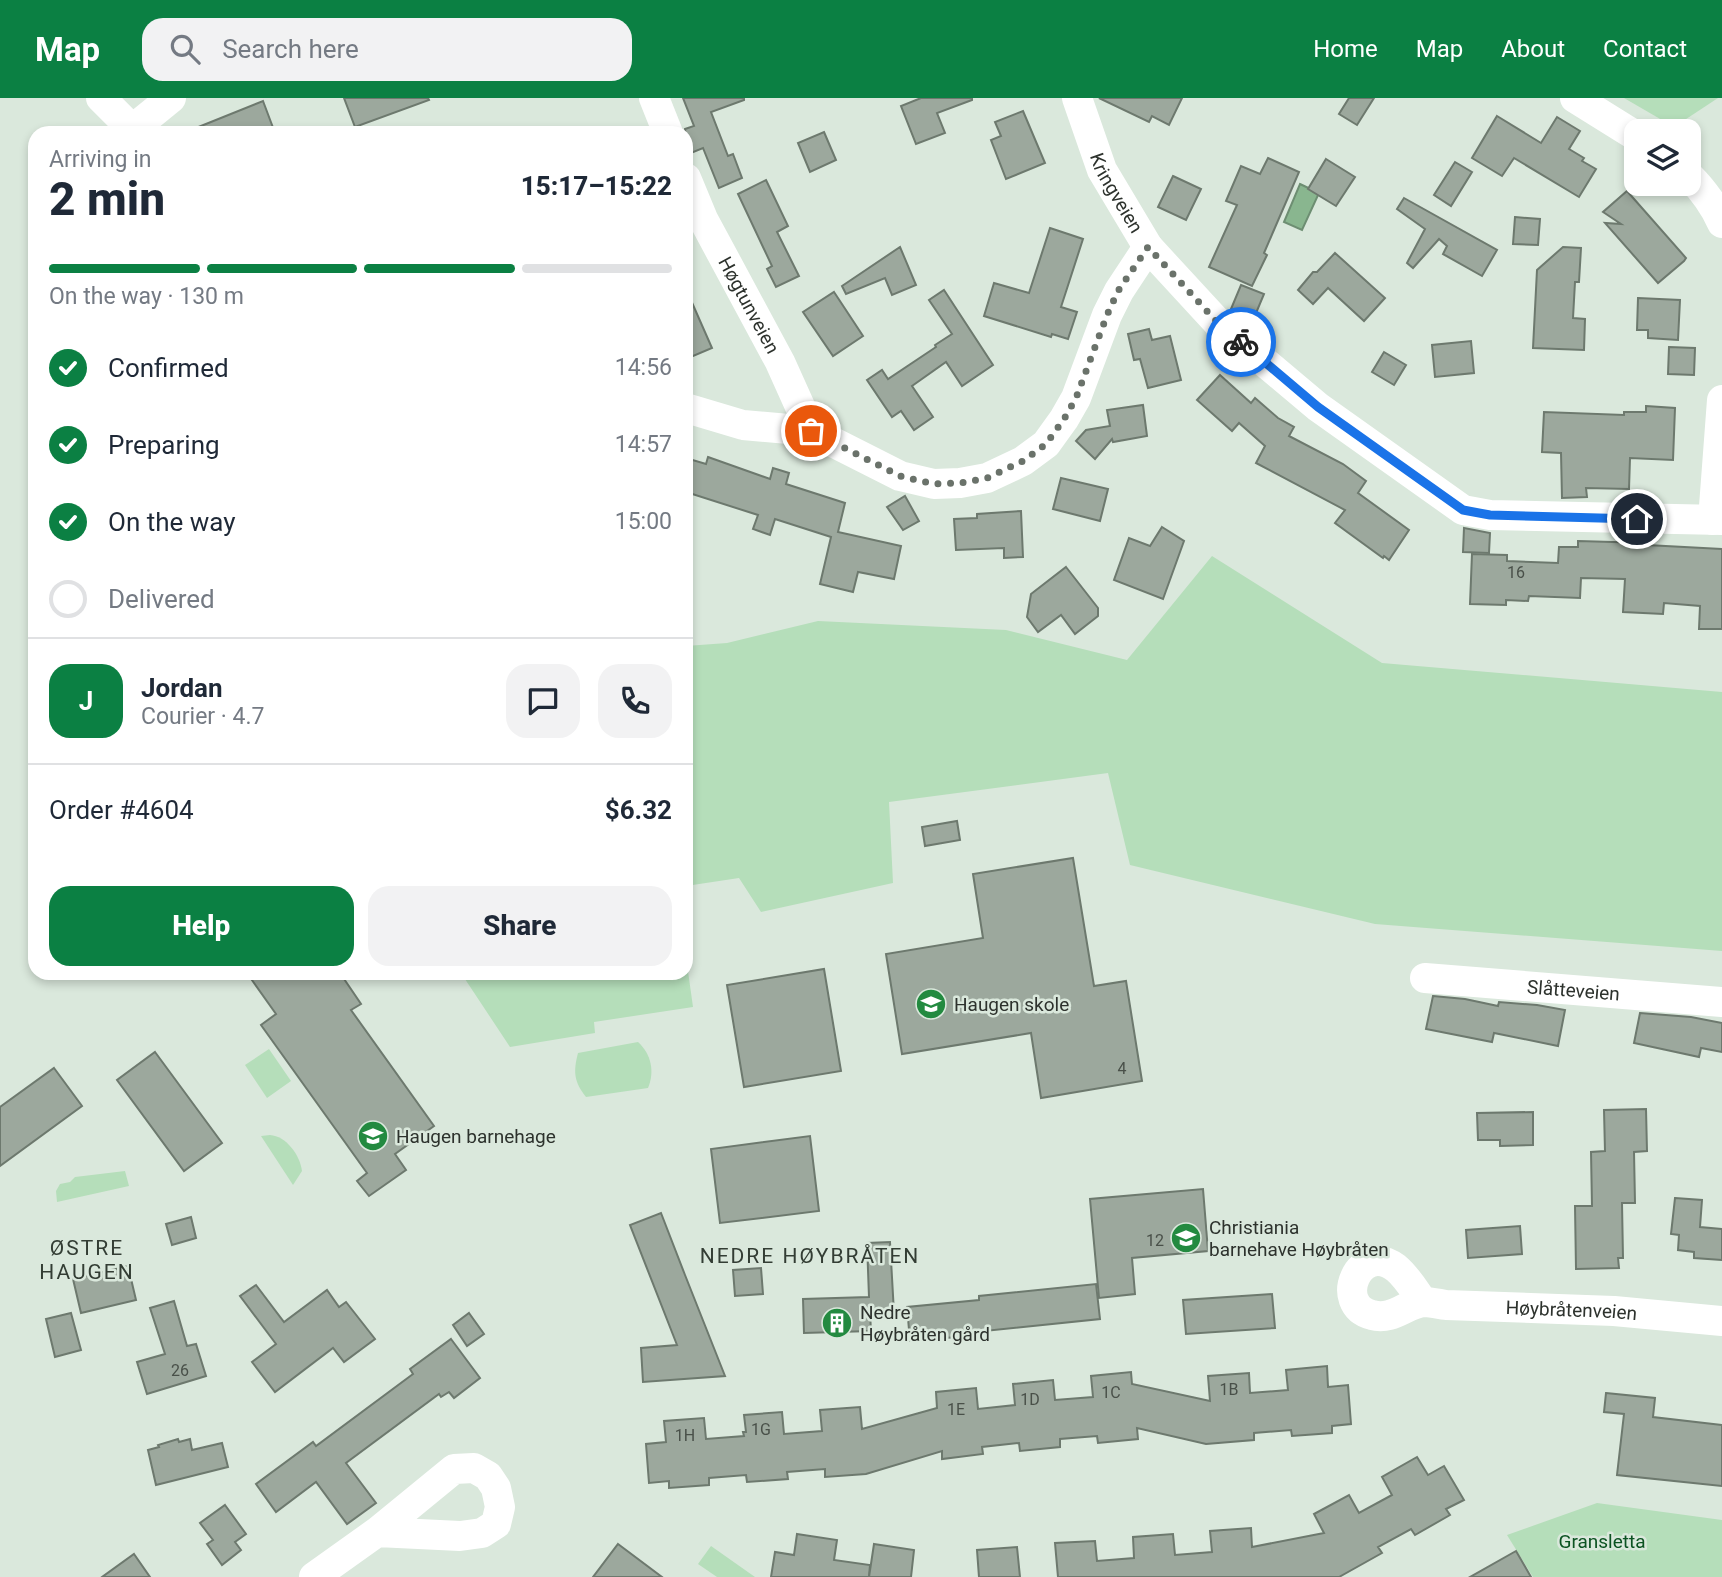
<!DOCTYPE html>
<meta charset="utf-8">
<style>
:root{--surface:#fff;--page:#f2f2f3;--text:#1f2937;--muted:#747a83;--line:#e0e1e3;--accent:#0b8043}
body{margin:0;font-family:Roboto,sans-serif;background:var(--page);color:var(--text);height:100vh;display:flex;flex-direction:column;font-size:26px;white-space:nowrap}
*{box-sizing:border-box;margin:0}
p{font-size:23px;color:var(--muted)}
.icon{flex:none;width:38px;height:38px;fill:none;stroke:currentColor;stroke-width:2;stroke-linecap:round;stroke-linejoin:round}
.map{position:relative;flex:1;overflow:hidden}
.panel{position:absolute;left:28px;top:28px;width:665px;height:854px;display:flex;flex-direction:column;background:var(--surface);border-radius:21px;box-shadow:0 4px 10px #0003}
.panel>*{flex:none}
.buttons{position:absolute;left:1624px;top:21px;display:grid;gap:14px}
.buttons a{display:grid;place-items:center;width:77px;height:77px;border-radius:14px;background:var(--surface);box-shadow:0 4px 10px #0003;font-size:35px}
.pin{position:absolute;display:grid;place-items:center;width:60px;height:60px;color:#fff;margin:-30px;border:4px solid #fff;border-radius:50%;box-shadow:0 2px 7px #0007}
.courier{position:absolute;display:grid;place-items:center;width:70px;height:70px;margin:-35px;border:5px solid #1a73e8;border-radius:50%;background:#fff;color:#222;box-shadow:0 2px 9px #0007}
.summary em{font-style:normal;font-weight:800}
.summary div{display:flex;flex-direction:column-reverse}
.summary{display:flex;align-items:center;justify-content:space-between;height:119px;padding:0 21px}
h1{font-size:46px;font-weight:800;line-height:52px}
.bar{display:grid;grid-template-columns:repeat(4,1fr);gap:10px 7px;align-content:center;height:84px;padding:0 21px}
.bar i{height:9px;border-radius:5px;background:var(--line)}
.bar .selected{background:var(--accent)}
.bar p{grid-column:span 4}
.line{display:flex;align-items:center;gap:18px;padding:0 21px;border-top:2px solid var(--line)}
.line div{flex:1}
.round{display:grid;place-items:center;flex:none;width:74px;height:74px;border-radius:21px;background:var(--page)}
ol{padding:0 21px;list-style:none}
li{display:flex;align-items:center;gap:21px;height:77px}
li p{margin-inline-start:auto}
li .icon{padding:7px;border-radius:50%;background:var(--accent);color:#fff;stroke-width:4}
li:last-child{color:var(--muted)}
li i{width:38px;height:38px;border:4px solid var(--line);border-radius:50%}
.cta{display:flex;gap:14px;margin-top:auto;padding:14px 21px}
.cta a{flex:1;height:80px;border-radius:21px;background:var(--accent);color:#fff;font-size:28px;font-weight:800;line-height:80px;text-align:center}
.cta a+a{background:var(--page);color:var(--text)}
header{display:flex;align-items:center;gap:42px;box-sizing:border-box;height:98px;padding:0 35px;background:var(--accent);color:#fff}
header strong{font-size:33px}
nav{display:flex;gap:38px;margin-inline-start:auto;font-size:24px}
.search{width:490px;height:63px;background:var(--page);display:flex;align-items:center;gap:18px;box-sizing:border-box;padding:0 24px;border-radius:21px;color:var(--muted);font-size:26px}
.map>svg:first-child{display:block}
.green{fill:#b5deba}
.water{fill:#89b68f;stroke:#6d8e72;stroke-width:2}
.building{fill:#9ca89d;stroke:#6d796e;stroke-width:2}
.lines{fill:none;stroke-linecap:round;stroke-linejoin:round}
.minor{stroke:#fff;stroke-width:30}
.done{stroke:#6a726a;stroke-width:7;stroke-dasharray:0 12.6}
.route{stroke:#1a73e8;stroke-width:9}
.labels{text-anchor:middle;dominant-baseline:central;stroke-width:5;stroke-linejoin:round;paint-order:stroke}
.number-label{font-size:16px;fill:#495049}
.street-label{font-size:19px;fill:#2d322d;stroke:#dae8dc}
.poi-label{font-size:19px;fill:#2d322d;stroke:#dae8dc;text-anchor:start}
.park-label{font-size:19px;fill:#0c5322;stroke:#dae8dc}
.neighbourhood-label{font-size:21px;letter-spacing:2px;fill:#333d34;stroke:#dae8dc}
</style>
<header>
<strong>Map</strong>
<div class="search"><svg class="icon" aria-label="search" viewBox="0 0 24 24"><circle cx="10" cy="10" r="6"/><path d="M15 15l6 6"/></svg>Search here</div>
<nav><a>Home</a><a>Map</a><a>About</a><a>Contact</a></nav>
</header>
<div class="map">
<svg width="1722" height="1479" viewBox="0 0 1722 1479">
<rect width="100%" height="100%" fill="#dae8dc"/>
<g class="green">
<polygon points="1624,0 1718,0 1674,29"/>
<polygon points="1212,458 1382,565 1722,594 1722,853 1375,826 1130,767 1108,675 889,704 893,785 761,814 739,780 686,788 686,548 727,545 818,523 1006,532 1127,562"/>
<polygon points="686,859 693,909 594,924 595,935 510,949 461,875 686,875"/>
<path d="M638,944C651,956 655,973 648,990L586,999C574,984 573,974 578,955Z"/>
<polygon points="269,951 291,983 267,1000 245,967"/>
<path d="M270,1037C286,1038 300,1057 302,1073L293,1087L261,1038Z"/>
<polygon points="125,1073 129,1088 57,1104 56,1093 60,1086 70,1084 75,1079"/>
<polygon points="1597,1405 1722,1422 1722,1479 1533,1479 1507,1437"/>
<polygon points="711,1448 755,1479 717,1479 698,1466"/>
</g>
<polygon class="water" points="1300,86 1319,95 1302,132 1284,124"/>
<g class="building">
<polygon points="344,0 428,0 429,2 355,29"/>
<polygon points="683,0 744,0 744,2 711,14 728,58 733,56 742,80 719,90 703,50 691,55 686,41 685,31 694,28"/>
<polygon points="921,0 972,0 972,2 937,15 945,35 916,46 901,8"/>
<polygon points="1099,0 1182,0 1169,27 1152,18 1149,24"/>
<polygon points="1349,0 1374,0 1357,27 1339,16"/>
<polygon points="263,3 275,35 186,35 186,34"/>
<polygon points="1023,13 1045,65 1006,81 991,42 1001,38 995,24"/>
<polygon points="1497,18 1541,45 1557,19 1580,33 1569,51 1584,60 1582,63 1596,71 1579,99 1514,60 1502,78 1472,60"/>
<polygon points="824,34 836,62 810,74 798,45"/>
<polygon points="1268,60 1299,74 1264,155 1267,157 1252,188 1209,169 1237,107 1226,103 1241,68 1260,76"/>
<polygon points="1326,61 1355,79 1336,108 1308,91"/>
<polygon points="1455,64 1472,74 1451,108 1434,97"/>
<polygon points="1173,78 1201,91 1186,122 1158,109"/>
<polygon points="766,82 788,128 777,134 799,178 776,189 767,171 772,168 738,96"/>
<polygon points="1627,93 1686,160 1684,163 1658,185 1605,125 1621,126 1603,114"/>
<polygon points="1404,100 1497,152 1482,178 1443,156 1447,148 1439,141 1413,170 1407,165 1425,131 1397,111"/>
<polygon points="1515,119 1540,121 1538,147 1513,146"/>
<polygon points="1050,130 1083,141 1061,209 1077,214 1068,241 1052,236 1051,239 984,218 994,185 1029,195"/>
<polygon points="900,149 916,187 892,197 885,180 846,196 842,188"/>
<polygon points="1563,149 1581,150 1579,184 1575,184 1573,220 1585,221 1584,252 1533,250 1537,172"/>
<polygon points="1335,155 1385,200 1364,223 1328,190 1313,206 1298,192 1313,174 1317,174"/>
<polygon points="1241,187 1264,196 1254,220 1231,211"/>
<polygon points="686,191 712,250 686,261"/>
<polygon points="944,192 993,267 962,288 946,264 912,288 933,319 914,332 901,313 892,319 867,282 882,272 888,281 936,249 935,247 952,236 929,202"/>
<polygon points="834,194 863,238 833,258 803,214"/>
<polygon points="1638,200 1680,202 1678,242 1648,240 1648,232 1637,232"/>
<polygon points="1149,231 1152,242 1170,238 1181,282 1148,290 1140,261 1134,262 1128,236"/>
<polygon points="1471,243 1474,275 1435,279 1432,247"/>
<polygon points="1669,249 1695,250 1694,277 1668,276"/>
<polygon points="1384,254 1406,267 1394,287 1372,274"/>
<polygon points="1220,277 1251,305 1255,300 1278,320 1294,329 1289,338 1343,366 1366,383 1358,395 1409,432 1389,462 1384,458 1383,460 1335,425 1345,412 1256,365 1265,348 1239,325 1232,333 1197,302"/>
<polygon points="1143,307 1147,338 1113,344 1112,341 1095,361 1076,343 1086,332 1110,328 1107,312"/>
<polygon points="1646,308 1675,310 1673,362 1630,360 1629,391 1586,390 1587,399 1562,400 1561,355 1542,354 1544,314 1624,317 1624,314 1646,314"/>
<polygon points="708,359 770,381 773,370 789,375 786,386 845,405 838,434 901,448 894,481 858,474 853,494 820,486 831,439 775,421 770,437 753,431 758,417 686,394 686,360 706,366"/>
<polygon points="1061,380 1108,391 1100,423 1053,411"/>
<polygon points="905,398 919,423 903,432 887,409"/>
<polygon points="1021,413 1023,459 1004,460 1004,450 956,452 954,421 977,420 977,416"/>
<polygon points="1162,429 1184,443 1163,501 1114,482 1129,440 1150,448"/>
<polygon points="1464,430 1490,435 1489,455 1463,454"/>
<polygon points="1578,443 1647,445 1647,447 1722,451 1722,531 1699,531 1700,508 1664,505 1663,516 1623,514 1625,481 1581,480 1580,500 1529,498 1528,503 1506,502 1506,507 1470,506 1472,456 1507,457 1507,463 1558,465 1559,449 1578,449"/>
<polygon points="1066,469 1098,510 1098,518 1075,536 1061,517 1038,534 1027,519 1031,496"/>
<polygon points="957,723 960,742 925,748 922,729"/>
<polygon points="1073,760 1094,888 1126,883 1142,983 1041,1000 1031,935 902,956 886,856 983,840 973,776"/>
<polygon points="824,871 841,973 744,989 727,887"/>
<polygon points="247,875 340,875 361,906 351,912 434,1028 395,1056 406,1072 369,1098 357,1083 367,1075 261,927 276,916"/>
<polygon points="1433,898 1465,901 1498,908 1499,904 1537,907 1565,912 1558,948 1494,935 1492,944 1426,931"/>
<polygon points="1640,915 1691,919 1722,925 1722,954 1701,950 1699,959 1634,945"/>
<polygon points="155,954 222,1045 184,1073 117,982"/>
<polygon points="54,970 82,1008 0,1068 0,1009"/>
<polygon points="1646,1011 1647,1053 1634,1054 1635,1105 1622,1105 1623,1160 1618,1160 1619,1170 1576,1171 1575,1108 1592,1108 1591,1054 1605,1053 1604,1012"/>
<polygon points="1533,1014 1533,1047 1500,1048 1500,1042 1478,1042 1477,1015"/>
<polygon points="810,1038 819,1113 720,1125 711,1051"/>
<polygon points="1203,1091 1208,1153 1132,1160 1135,1196 1099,1200 1090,1101"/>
<polygon points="1675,1100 1702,1102 1700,1129 1722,1131 1722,1162 1694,1160 1694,1154 1678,1152 1679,1137 1671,1136"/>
<polygon points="661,1115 685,1177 725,1278 643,1284 641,1250 677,1247 630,1127"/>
<polygon points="191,1119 196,1140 172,1147 166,1126"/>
<polygon points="1520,1128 1522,1156 1468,1160 1466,1132"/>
<polygon points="890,1144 894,1215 870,1215 871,1233 804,1235 803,1201 869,1199 867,1145"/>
<polygon points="128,1168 136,1202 81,1215 73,1181"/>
<polygon points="761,1170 763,1196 735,1198 733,1172"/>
<polygon points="1096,1186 1100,1221 955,1236 956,1239 910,1243 907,1209 979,1202 979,1198"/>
<polygon points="256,1187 284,1224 327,1192 339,1209 346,1204 375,1241 344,1264 333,1250 275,1294 252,1264 276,1246 240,1198"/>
<polygon points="1272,1196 1275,1230 1186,1236 1183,1202"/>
<polygon points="174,1203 187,1248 196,1246 206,1278 147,1296 137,1264 165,1256 150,1210"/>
<polygon points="71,1215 81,1252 55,1259 46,1221"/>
<polygon points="469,1215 484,1236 467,1248 453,1227"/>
<polygon points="451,1241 480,1280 454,1300 449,1294 441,1299 439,1296 346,1365 376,1405 347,1426 316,1384 276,1414 256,1386 313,1344 316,1348 413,1276 410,1271"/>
<polygon points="1327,1268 1328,1289 1348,1287 1351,1326 1332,1328 1332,1335 1292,1338 1291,1332 1254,1335 1254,1342 1206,1346 1137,1330 1138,1341 1098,1345 1097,1338 1060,1341 1060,1349 1020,1353 1019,1345 982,1349 983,1356 942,1361 942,1353 866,1376 825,1379 825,1371 787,1374 788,1381 747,1384 746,1377 709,1380 709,1387 669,1390 669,1383 649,1385 646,1346 666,1344 664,1323 704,1320 706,1341 744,1338 743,1334 746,1334 744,1317 782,1314 784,1336 822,1333 820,1312 860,1309 862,1331 937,1310 936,1294 976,1290 978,1311 1015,1307 1013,1286 1053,1282 1055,1302 1093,1299 1091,1278 1131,1274 1132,1286 1210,1303 1208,1278 1249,1275 1250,1295 1288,1292 1286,1272"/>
<polygon points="1606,1295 1655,1300 1653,1319 1722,1327 1722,1388 1617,1377 1624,1316 1604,1314"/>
<polygon points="178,1341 179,1344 190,1341 192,1352 222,1345 228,1369 156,1387 148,1352 159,1349 158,1347"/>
<polygon points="1417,1359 1428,1377 1444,1368 1464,1402 1446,1411 1450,1417 1415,1437 1411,1431 1378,1449 1382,1455 1339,1479 1058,1479 1055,1445 1095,1443 1097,1463 1134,1460 1133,1439 1173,1436 1175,1457 1212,1454 1210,1433 1251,1430 1252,1449 1324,1435 1314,1416 1349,1397 1359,1415 1392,1397 1382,1379"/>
<polygon points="225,1407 246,1436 235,1444 241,1452 222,1467 207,1446 213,1442 200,1425"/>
<polygon points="797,1436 837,1442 834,1462 870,1467 869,1479 771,1479 775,1454 794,1457"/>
<polygon points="618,1446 662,1479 593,1479"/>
<polygon points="874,1446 914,1452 911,1479 869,1479"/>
<polygon points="1017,1449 1020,1479 979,1479 977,1452"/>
<polygon points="1516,1453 1531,1479 1470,1479"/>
<polygon points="134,1456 150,1479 102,1479"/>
</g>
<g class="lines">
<g class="minor">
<polyline points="101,0 132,31"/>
<polyline points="654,0 668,35"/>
<path id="s1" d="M1077,0L1102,72L1148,149L1218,225L1318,309L1463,412L1490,417L1722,422"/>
<polyline points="1575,0 1636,38"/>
<polyline points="128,35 171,0"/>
<path d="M1689,78C1703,92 1714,107 1722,125"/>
<path id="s2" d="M686,80L703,121L780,264L811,333"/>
<polyline points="686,310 743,327 811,333 900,378 934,386 960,385 987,380 1023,363 1046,346 1064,321 1076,300 1107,217 1119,193 1148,149"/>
<polyline points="1713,422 1722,302"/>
<path id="s3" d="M1425,880L1722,904"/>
<path id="s4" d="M1423,1204C1415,1193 1407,1179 1396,1170C1359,1142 1332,1207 1372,1217C1393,1223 1407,1205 1424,1204C1431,1204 1439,1206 1446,1207L1614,1213L1722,1223"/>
<polyline points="314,1479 377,1434 454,1371 474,1370 488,1378 496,1390 500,1409 496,1426 482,1435 460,1438 377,1434"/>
</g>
</g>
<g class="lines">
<polyline class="done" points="811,333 900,378 934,386 960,385 987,380 1023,363 1046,346 1064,321 1076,300 1107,217 1118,193 1148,149 1218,225 1241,244"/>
<polyline class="route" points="1241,244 1318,309 1463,412 1490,417 1637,421"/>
</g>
<defs>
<g id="school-disc" transform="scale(1.575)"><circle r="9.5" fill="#238a40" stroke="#dae8dc"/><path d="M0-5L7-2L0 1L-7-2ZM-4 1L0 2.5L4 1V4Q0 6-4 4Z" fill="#fff"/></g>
<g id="building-disc" transform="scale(1.575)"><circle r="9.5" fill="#238a40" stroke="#dae8dc"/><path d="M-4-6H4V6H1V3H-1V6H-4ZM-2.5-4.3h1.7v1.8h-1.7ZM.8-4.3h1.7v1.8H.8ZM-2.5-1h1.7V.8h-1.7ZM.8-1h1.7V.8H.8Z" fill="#fff"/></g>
</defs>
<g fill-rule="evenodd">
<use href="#school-disc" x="931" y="906"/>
<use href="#school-disc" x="373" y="1038"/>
<use href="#school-disc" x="1186" y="1140"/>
<use href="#building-disc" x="837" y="1225"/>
</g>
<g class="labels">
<g class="number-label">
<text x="1516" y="474">16</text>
<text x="1122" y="970">4</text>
<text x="1155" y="1142">12</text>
<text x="180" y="1272">26</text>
<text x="1229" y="1291">1B</text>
<text x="1111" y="1294">1C</text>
<text x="1030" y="1301">1D</text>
<text x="956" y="1311">1E</text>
<text x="761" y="1331">1G</text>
<text x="685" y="1337">1H</text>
</g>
<g class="street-label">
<text stroke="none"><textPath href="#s1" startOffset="103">Kringveien</textPath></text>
<text stroke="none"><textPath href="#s2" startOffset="142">Høgtunveien</textPath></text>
<text stroke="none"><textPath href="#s3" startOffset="149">Slåtteveien</textPath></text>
<text stroke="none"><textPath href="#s4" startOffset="343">Høybråtenveien</textPath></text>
</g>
<g class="poi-label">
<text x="954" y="906">Haugen skole</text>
<text x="396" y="1038">Haugen barnehage</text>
<text x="1209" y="1129">Christiania<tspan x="1209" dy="22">barnehave Høybråten</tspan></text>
<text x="860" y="1214">Nedre<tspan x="860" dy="22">Høybråten gård</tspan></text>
</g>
<g class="park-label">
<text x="1602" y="1443">Gransletta</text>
</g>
<g class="neighbourhood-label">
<text x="87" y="1150">ØSTRE<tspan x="87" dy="24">HAUGEN</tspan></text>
<text x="810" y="1158">NEDRE HØYBRÅTEN</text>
</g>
</g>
</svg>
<div class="buttons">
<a><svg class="icon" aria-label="layers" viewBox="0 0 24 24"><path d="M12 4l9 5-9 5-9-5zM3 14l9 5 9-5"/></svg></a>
</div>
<div class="pin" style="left:811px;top:333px;background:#ea580c"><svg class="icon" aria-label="bag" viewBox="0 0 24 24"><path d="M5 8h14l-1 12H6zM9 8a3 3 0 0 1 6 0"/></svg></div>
<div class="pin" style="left:1637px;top:421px;background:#1f2937"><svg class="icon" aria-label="home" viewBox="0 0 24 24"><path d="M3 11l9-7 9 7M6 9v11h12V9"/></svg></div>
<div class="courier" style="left:1241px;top:244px"><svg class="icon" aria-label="bike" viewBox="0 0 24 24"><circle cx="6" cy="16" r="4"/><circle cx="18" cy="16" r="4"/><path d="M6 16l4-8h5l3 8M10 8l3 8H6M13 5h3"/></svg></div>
<section class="panel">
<div class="summary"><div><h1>2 min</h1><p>Arriving in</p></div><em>15:17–15:22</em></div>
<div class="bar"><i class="selected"></i><i class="selected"></i><i class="selected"></i><i></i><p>On the way · 130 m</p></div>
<ol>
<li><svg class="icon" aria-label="check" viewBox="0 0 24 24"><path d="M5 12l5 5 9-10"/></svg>Confirmed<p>14:56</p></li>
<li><svg class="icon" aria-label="check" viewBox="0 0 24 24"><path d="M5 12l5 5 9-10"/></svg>Preparing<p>14:57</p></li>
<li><svg class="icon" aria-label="check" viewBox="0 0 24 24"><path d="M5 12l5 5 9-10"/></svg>On the way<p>15:00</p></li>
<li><i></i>Delivered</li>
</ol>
<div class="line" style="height:126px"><b class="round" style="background:var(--accent);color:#fff">J</b><div><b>Jordan</b><p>Courier · 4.7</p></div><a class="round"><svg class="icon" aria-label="chat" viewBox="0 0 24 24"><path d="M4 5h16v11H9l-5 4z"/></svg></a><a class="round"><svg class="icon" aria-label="phone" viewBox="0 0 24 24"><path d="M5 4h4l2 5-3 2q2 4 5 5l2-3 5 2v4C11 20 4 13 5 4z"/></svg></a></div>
<div class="line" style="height:91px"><div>Order #4604</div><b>$6.32</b></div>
<div class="cta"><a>Help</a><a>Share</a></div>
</section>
</div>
